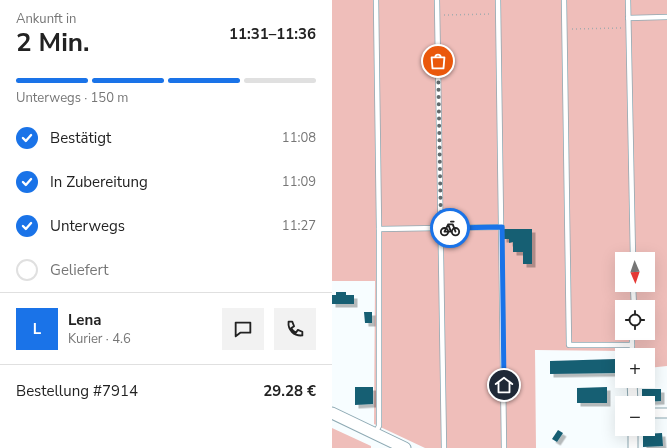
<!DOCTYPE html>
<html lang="de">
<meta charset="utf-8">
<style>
:root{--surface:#fff;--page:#f2f2f2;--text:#222;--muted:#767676;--line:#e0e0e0;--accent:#1a73e8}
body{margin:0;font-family:"Nunito Sans",sans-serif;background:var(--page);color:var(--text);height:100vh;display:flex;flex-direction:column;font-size:15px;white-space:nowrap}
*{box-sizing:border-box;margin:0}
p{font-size:13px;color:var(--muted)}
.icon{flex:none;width:22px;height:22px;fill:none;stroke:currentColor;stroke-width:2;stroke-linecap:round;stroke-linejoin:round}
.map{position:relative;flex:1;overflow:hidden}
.panel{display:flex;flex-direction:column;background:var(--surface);width:332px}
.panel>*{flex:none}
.needle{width:26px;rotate:178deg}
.fabs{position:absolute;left:283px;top:252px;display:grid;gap:8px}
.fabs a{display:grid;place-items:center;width:40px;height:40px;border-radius:0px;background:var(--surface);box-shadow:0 4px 16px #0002;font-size:20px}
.pin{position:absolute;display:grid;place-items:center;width:34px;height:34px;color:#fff;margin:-17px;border:2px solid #fff;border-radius:50%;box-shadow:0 1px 4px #0007}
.courier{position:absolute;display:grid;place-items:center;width:40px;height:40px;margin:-20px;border:3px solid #1a73e8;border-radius:50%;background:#fff;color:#222;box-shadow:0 1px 5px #0007}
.head em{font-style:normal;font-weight:700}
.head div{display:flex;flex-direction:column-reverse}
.head{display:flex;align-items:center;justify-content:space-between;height:68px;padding:0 16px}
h1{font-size:26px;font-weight:700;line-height:30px}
.bar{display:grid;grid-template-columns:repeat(4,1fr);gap:6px 4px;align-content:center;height:48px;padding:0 16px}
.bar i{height:5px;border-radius:3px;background:var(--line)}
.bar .selected{background:var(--accent)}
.bar p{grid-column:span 4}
.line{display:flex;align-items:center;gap:10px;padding:0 16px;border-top:1px solid var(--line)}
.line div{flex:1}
.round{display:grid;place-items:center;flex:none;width:42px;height:42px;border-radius:0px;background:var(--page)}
ol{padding:0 16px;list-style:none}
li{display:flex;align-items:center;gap:12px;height:44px}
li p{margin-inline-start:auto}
li .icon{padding:4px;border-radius:50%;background:var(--accent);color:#fff;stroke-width:4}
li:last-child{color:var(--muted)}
li i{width:22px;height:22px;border:2px solid var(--line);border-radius:50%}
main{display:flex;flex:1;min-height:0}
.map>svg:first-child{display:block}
.green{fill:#efbeba;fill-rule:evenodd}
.building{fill:#185e73;filter:url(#shadow)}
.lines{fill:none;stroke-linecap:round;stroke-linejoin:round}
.service-casing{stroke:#8da9b3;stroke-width:6}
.minor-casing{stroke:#8da9b3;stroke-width:11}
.tertiary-casing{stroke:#8da9b3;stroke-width:13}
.path{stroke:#a4abae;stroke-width:1.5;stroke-dasharray:1 3;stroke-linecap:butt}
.service{stroke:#fff;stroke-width:4.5}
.minor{stroke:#fff;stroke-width:9}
.tertiary{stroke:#fff;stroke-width:11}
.done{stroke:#616a6d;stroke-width:4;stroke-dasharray:0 7.2}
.route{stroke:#1a73e8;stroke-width:5}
</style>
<main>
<section class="panel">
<div class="head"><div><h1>2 Min.</h1><p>Ankunft in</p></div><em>11:31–11:36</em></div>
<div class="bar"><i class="selected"></i><i class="selected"></i><i class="selected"></i><i></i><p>Unterwegs · 150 m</p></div>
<ol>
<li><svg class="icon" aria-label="check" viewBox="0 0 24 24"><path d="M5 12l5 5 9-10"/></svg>Bestätigt<p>11:08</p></li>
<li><svg class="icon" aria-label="check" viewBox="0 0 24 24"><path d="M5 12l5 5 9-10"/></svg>In Zubereitung<p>11:09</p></li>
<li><svg class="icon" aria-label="check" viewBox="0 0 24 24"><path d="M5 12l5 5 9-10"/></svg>Unterwegs<p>11:27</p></li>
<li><i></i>Geliefert</li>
</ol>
<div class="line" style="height:72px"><b class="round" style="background:var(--accent);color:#fff">L</b><div><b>Lena</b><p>Kurier · 4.6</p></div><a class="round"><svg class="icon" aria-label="chat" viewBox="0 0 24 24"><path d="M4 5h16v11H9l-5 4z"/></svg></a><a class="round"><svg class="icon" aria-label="phone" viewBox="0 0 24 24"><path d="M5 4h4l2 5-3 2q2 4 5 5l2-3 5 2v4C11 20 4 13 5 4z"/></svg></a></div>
<div class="line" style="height:52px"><div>Bestellung #7914</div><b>29.28 €</b></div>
</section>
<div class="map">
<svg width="335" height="448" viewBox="0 0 335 448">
<defs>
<filter id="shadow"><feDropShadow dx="3.5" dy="3.5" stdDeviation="0" flood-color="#0004"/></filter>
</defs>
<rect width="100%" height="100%" fill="#f7fdff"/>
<g class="green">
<path d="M0,0H335V366L316,368V355H292V351L203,350L204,448H93L42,424L43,281H0ZM290,259H316V285H290ZM290,307H316V333H290Z"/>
<polygon points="0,428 39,446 39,448 0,448"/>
</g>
<g class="building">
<polygon points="171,229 200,229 200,264 191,264 191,252 181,252 181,242 177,243 177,239 171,239"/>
<polygon points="4,292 14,292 14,295 22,295 22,304 0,304 0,295 4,295"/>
<polygon points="32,312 40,312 40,323 33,323"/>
<polygon points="284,359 288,360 289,364 284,364 284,373 218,374 218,361"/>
<polygon points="23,387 41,387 41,404 23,405"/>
<polygon points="275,387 275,403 245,403 245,388"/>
<polygon points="310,389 329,389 329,401 310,402"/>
<polygon points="226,430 231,433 225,442 220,439"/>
<polygon points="330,433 331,446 311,447 311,434"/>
</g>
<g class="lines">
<g class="service-casing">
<g id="service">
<polyline points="105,0 112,448"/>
<polyline points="166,0 172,448"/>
<polyline points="232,0 237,345 300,345"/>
<polyline points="296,0 301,259"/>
<polyline points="296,18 335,17"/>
<polyline points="47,229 170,227"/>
<polyline points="301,285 302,307"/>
<polyline points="300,355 300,333"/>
<polyline points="43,433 47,426 47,229 44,0"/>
</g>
</g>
<g class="minor-casing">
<g id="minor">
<polyline points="300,381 301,403"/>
<polyline points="316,413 335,413"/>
<polyline points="301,429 301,448"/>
</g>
</g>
<g class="tertiary-casing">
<polyline id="tertiary" points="0,413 73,448"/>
</g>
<g class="path">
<polyline points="112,15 160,14"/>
<polyline points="240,29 290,28"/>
</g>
<use href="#service" class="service"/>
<use href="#minor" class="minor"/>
<use href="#tertiary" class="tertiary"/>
</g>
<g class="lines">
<polyline class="done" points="106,61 109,228 118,228"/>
<polyline class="route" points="118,228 170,227 172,385"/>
</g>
</svg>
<div class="fabs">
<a><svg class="needle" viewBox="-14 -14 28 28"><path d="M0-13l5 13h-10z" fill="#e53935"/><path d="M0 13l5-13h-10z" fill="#767676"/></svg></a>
<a><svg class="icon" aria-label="locate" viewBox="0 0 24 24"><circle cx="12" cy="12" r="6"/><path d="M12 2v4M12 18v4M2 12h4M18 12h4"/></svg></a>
<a>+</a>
<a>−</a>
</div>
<div class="pin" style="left:106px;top:61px;background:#ea580c"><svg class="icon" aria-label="bag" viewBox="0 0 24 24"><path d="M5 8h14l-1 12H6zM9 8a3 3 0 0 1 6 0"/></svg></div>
<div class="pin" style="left:172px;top:385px;background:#1f2937"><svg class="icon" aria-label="home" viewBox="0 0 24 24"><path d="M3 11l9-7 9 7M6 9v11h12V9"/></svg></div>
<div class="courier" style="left:118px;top:228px"><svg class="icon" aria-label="bike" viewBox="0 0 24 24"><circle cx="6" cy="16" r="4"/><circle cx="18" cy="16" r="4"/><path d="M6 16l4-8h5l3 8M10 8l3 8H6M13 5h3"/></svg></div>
</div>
</main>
